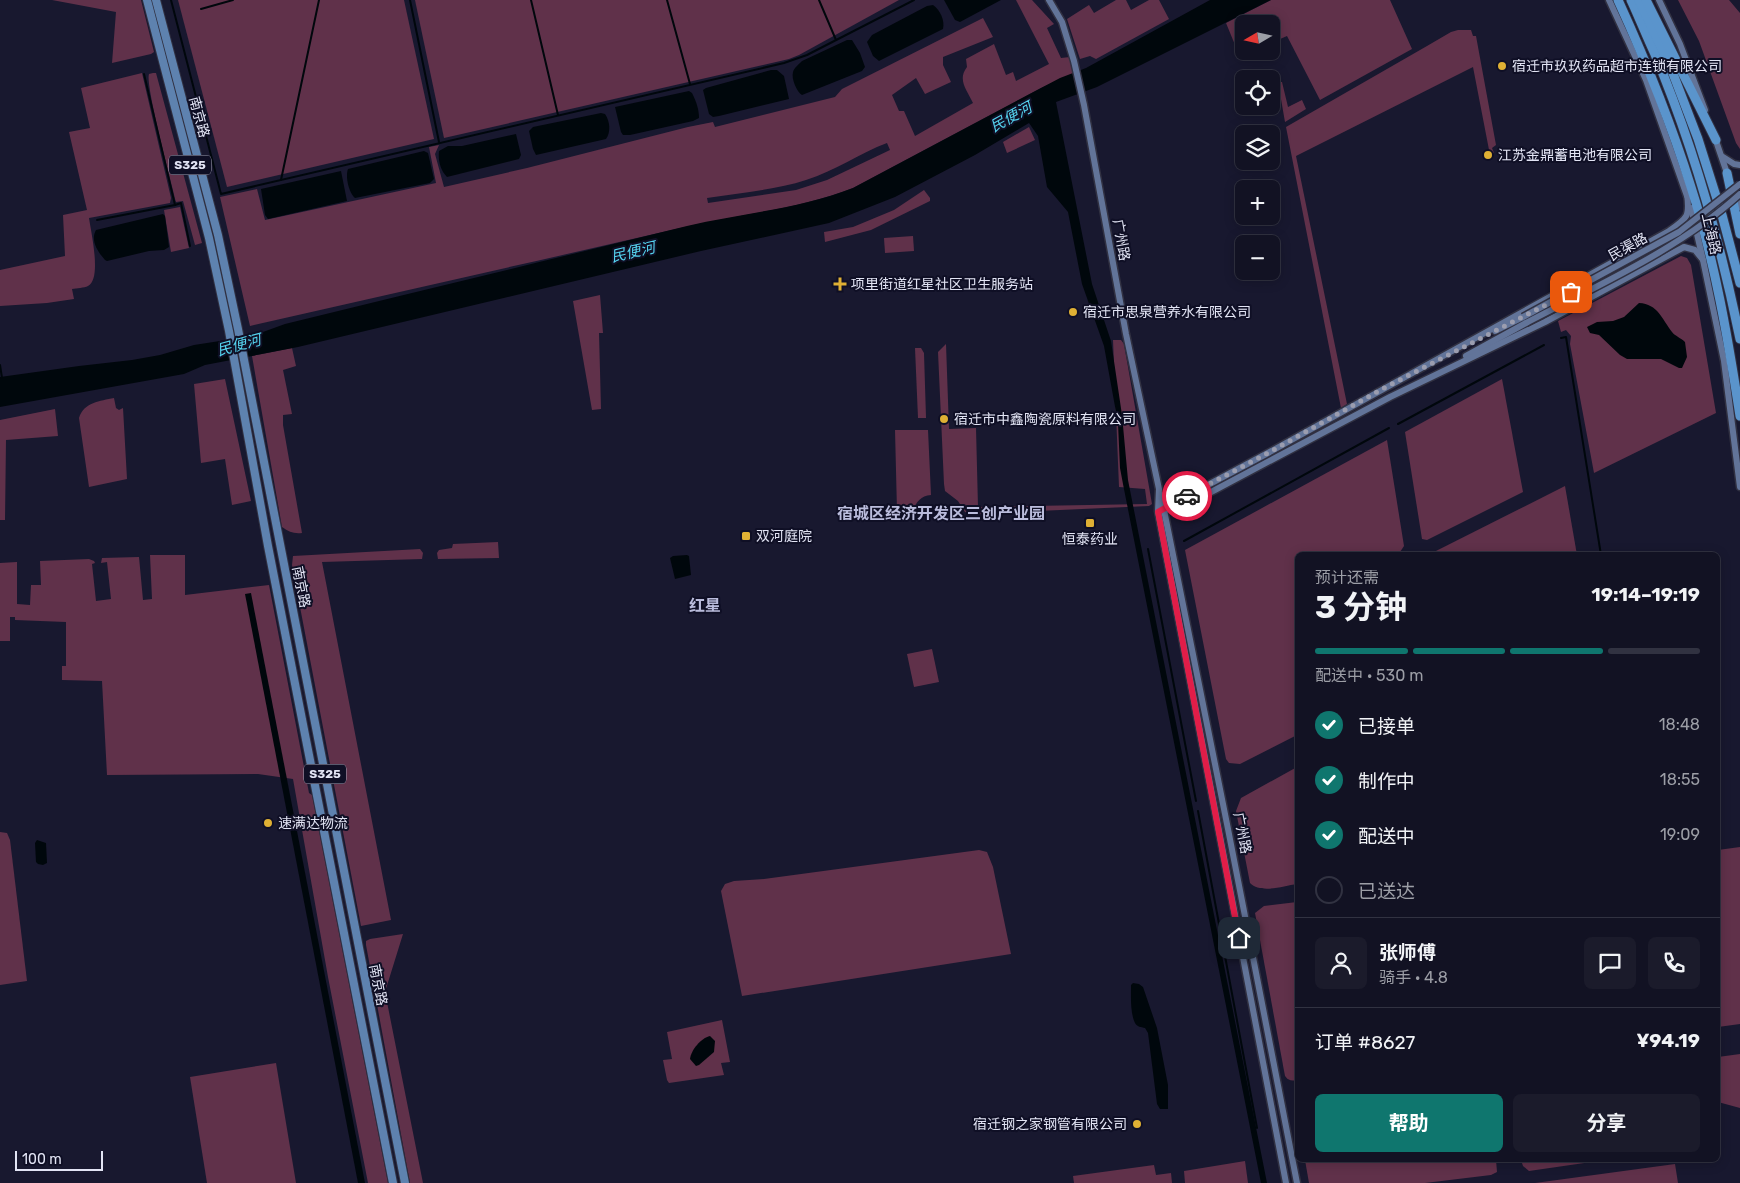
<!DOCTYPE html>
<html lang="zh">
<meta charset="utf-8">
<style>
:root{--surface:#121223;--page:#1b1b2b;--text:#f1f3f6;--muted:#9c9ea6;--line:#313241;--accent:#0f766e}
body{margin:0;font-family:Rubik,"Noto Sans SC",sans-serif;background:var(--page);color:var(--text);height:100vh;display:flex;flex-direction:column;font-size:19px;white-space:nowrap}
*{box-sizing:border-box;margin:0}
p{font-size:16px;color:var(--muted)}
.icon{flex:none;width:28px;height:28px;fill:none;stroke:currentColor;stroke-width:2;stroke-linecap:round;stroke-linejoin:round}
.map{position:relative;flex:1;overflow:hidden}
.panel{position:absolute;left:1295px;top:552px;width:425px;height:610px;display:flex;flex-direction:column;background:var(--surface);border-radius:8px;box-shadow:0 2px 12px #0003,0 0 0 1px var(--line)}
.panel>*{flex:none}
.needle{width:32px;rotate:261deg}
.fabs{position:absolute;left:1235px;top:15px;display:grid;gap:10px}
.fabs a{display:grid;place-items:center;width:45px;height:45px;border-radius:8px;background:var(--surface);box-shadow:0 2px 12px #0003,0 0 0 1px var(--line);font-size:25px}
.scale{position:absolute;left:15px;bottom:12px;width:88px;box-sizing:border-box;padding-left:5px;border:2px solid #e2e4f4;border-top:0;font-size:14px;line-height:18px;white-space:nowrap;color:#e2e4f4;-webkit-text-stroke:4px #0f0f25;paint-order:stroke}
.pin{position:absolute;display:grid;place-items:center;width:42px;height:42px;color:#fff;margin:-21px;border-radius:10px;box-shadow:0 2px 8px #0006}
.courier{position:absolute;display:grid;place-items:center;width:50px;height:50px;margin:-25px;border:4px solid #e11d48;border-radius:50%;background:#fff;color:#222;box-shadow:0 1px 6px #0007}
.overview em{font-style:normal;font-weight:700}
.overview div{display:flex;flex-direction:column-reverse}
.overview{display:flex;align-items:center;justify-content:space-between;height:85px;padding:0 20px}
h1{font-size:32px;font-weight:700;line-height:38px}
.bar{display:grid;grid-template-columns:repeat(4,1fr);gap:8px 5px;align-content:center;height:60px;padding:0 20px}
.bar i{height:6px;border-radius:4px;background:var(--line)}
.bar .active{background:var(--accent)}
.bar p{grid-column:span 4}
.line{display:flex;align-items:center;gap:12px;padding:0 20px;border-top:1px solid var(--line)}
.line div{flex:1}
.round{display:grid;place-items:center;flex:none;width:52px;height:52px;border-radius:8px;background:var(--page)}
ol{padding:0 20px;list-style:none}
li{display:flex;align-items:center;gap:15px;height:55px}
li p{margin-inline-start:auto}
li .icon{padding:5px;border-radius:50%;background:var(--accent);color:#fff;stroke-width:4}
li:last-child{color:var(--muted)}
li i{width:28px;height:28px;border:2px solid var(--line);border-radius:50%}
.primary-button{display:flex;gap:10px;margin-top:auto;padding:10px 20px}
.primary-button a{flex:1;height:58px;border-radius:8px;background:var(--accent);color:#fff;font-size:20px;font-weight:700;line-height:58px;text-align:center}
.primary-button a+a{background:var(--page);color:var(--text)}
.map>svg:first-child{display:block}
.green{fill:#60314a;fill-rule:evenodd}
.water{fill:#00070c}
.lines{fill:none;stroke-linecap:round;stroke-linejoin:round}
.stream{stroke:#00070c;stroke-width:2}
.secondary-casing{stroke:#313142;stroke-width:9}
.primary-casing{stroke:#313142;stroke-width:10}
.highway-casing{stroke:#313142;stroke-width:11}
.secondary{stroke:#627499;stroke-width:6}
.primary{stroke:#5e82af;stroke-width:8}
.highway{stroke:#5a94cc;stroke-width:9}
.secondary-bridge-casing{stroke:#313142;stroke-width:9;stroke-linecap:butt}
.secondary-bridge{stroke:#627499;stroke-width:6}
.done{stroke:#9b9daf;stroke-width:5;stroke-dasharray:0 9}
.route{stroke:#e11d48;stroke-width:6}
.poi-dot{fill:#dfb034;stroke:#0f0f25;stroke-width:2}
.labels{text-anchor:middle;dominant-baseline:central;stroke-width:4;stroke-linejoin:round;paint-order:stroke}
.shield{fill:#0f0f25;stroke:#a3a4b6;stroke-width:1}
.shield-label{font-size:12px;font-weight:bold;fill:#e2e4f4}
.poi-label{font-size:14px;fill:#e2e4f4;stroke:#0f0f25;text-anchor:start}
.street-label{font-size:14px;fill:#e2e4f4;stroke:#0f0f25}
.water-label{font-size:15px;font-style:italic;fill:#55d3ef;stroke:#0f0f25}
.quarter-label{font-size:16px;font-weight:bold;fill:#babcdc;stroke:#0f0f25}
</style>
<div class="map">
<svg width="1740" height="1183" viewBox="0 0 1740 1183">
<rect width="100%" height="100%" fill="#18182f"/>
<g class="green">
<polygon points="52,0 141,0 154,52 151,54 112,63 116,12"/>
<polygon points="178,0 404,0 434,139 227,187"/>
<polygon points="415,0 899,0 799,55 789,59 444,138"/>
<path d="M1016,0H1032L1054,24L1047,28L1061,58L1070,57L1074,73L1041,88L853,188C797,210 734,215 676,229C534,262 392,293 250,326L220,197L257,189L265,220L436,183L429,147L439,145L435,154L444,187L527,168L688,127L713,122L715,127L835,97L842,89L983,18L993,37L943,57V65L951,82L925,94L916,78L892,95L899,111H904L915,136L973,103C967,90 957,80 967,67L966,59L994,44L1006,75L1013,72L1016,81L1049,64ZM887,143L890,150L827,180L796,190L708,203L707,198C740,193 775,190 806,180C835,171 860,153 887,143Z"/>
<polygon points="1116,0 1126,0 1131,10 1149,0 1159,0 1169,19 1096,59 1090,56 1080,59 1067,19 1089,5 1094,13"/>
<polygon points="1271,0 1390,0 1412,49 1320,100 1287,36 1271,43 1271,24 1244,24 1244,51 1255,51 1240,57 1226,23"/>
<polygon points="1678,0 1729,0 1740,13 1740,149 1736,143 1699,41"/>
<polygon points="1458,30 1471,30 1473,36 1476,36 1496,145 1492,148 1494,153 1490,155 1473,67 1296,156 1347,404 1341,408 1286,127 1427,46 1451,32"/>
<path d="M142,73L171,198L170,203L89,218C91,232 102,279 88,286C84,288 77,288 72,289L74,299L47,303L0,306V270L65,256L63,215L87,210L69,132L90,128L81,88Z"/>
<path d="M153,73H156L202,243L195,245L183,201L176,202C172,184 145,85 149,74Z"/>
<polygon points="1278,82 1282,82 1288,107 1302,100 1306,109 1285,122"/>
<polygon points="1029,127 1035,140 1007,153 1003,142"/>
<polygon points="924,190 930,198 930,201 871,230 825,242 824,232 853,227 894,210"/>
<polygon points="180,207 189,248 171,252 164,210"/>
<polygon points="913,236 914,251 885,253 884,238"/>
<polygon points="1681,256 1687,258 1691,265 1716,413 1594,473 1570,344 1571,336 1566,330 1561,332 1558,321"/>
<polygon points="600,295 603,333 599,333 601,409 592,410 573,301"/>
<polygon points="1113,340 1121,340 1124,344 1152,504 1149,506 971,514 965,512 958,501 945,491 944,484 938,352 946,344 949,429 976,428 978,507 1147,504 1145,489 1119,487"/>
<path d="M292,348L296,366L283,370L292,414L283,415V425L302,533C294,534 289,532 282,527L252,356Z"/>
<polygon points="915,348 921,348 924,353 926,418 918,418"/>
<polygon points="225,379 251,501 232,505 225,459 201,463 194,384"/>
<polygon points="1502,379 1523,492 1427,540 1422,539 1405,432"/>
<path d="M114,398L116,408L119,410L123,408L127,479L89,487L79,418C84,402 100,401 114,398Z"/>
<polygon points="55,409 58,436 6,440 5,520 0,520 0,420"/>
<path d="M895,430H928L931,495C920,496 917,502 912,511H897Z"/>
<polygon points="1387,440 1404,546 1398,555 1298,555 1297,735 1240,764 1229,763 1226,759 1185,550"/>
<polygon points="1565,486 1577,555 1428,555"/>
<polygon points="498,542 499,558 438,559 437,553 439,550 452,548 453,544"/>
<polygon points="420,549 423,553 422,559 322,562 391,920 361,926 292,565 293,556"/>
<polygon points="150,555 185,555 185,595 269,585 309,793 312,795 388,1183 368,1183 328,977 293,779 258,774 107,775 102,681 62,680 62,666 66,666 66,622 15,620 15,617 10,617 10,641 0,641 0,563 17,562 17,604 30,605 31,585 41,585 40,561 89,559 94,561 95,563 92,564 96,601 111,599 107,562 101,563 102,558 139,557 143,600 152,599"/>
<polygon points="932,649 939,682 914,687 907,654"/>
<path d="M1297,767V884C1283,886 1261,894 1250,883L1236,811L1241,798Z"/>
<polygon points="0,832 7,833 10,840 27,981 0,985"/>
<polygon points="1740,847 1740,1024 1718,1027 1718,850"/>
<polygon points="979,850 987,852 993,867 1011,954 742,996 721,891 725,884 734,881 764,879"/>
<path d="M1297,902L1298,1080C1291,1081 1289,1081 1285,1076L1255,913L1264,906Z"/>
<polygon points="403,934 385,992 423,1183 410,1183 366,945 366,941 370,939"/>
<polygon points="722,1020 730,1062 721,1063 724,1075 669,1083 667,1080 663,1060 672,1059 667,1032"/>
<polygon points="1740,1054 1740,1108 1718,1102 1718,1057"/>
<polygon points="276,1063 296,1183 207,1183 190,1077"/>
<polygon points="1305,1160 1496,1160 1497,1172 1491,1175 1425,1183 1309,1183"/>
<polygon points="1521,1160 1605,1160 1529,1171 1523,1166"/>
<polygon points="1245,1161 1248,1183 1185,1183 1184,1171"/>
<polygon points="1675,1164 1678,1183 1535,1183"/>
<polygon points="1154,1165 1156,1175 1171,1173 1172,1183 1074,1183 1073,1176"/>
</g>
<g class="water">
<polygon points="944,0 1001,0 960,22 955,20"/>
<path d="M1210,0H1271L1097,87L1056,102L1092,284L1111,341L1122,415L1128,480L1267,1183H1261L1123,484L1120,468L1118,423L1104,346L1082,284L1068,212L1047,187L1038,136L1029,123L975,155L895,197L829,223L701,251L298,347L205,365L184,374L0,407V377L79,366L132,360L160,355L194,345L252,336L285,324C419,291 553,259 687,226C742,213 800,209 853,188L1041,88L1060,78L1086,68Z"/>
<path d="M933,5C940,10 945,20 943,29L879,61L873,56L867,42L872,35L927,6Z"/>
<path d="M847,40H852L860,53L865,67L862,71L802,95C797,92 791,79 793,72C794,68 799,64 802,61Z"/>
<polygon points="771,70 777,70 784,76 789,99 719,116 713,117 709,114 703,90 706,88"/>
<path d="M689,91L692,93C696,101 699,109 699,118L693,121L630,135H623L621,132L615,107Z"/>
<path d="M601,113L605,114C610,121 611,132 606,139L536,155L533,149L529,131L533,127Z"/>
<path d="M516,134L521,155L519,159L447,177C440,170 438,160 439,151L448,146H462Z"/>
<path d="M424,151L428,153L434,179L430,183L355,198C349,193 345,177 348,169Z"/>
<polygon points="341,171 347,201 268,219 265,215 261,189"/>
<path d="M163,214L165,216L169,247L164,250L149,251L107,261L105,260C98,252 90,241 96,230Z"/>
<path d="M1639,303C1658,304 1662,319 1672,332C1675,336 1681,338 1685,342L1687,357L1682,368H1679L1661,359H1627L1620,355L1599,335L1590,333L1587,327L1597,322L1613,321L1624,317Z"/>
<polygon points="687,555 689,556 691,575 675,579 670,558 673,556"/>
<polygon points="251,593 365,1183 358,1183 245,594"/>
<polygon points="37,840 46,843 47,863 43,865 38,864 36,862 35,843"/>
<path d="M1133,983L1139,984L1143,987L1157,1028L1168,1085V1109H1160L1157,1104L1148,1033L1145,1028C1141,1027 1137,1027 1135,1023C1130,1013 1131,996 1131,985Z"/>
<path d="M710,1036L715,1041L714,1052L699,1065L696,1066L690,1059C691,1050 701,1038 710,1036Z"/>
</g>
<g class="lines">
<g class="stream">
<polyline points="171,0 221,194 784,63 807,55 914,0"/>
<polyline points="410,0 439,142"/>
<polyline points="531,0 558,115"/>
<polyline points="667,0 690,84"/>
<polyline points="819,0 836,40"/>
<polyline points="201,9 233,0"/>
<polyline points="144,74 175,205 181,203 190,246"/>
<polyline points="281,180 319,0"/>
<polyline points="97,220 175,205"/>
<polyline points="1561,338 1566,337 1601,555"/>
<polyline points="0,365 2,378"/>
<polyline points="1398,424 1544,345"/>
<polyline points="1184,541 1389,428"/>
<polyline points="1148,549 1196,801"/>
<polyline points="1198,811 1257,1128"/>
</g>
<g class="secondary-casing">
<g id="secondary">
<polyline points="1049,0 1062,22 1074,61 1084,105 1126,334 1159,489 1158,511 1286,1183"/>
<polyline points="1609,0 1646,80 1687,196"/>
<polyline points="1659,0 1680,44 1705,110"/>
<polyline points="1715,138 1728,176"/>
<polyline points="1723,157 1734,164 1740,165"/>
<polyline points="1734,192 1740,207"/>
<polyline points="1691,208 1703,260 1724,361 1740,487"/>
<polyline points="1495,331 1523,317"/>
<polyline points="1466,356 1526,323"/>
<polyline points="1161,495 1228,829 1297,1183"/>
<path d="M1161,510L1268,453L1669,231C1688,218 1690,216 1687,194"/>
<polyline points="1164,510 1183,507 1390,397 1545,322 1684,247 1695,250 1703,260"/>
</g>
</g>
<g class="primary-casing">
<g id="primary">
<polyline points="147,0 209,238 229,331 268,546 393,1183"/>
<polyline points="156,0 218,235 238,329 405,1183"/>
</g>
</g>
<g class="highway-casing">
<g id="highway">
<path d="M1618,0C1646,61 1671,123 1691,187C1715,261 1728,339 1740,416"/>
<path d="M1631,0C1639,17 1646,35 1654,52C1693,144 1720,241 1740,339"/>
<polyline points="1639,0 1672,71 1698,139 1722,215 1740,283"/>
<polyline points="1646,0 1716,140"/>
<polyline points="1727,173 1740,234"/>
</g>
</g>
<use href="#secondary" class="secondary"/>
<use href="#primary" class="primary"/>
<use href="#highway" class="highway"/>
<g class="secondary-bridge-casing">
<g id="secondary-bridge">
<polyline points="1523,317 1679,232 1740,184"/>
<path d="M1526,323C1598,285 1680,249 1740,194"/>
</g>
</g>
<use href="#secondary-bridge" class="secondary-bridge"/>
</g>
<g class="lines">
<polyline class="done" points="1187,496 1268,453 1386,387 1571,292"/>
<polyline class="route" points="1187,496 1158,512 1239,938"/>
</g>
<g class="poi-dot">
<circle cx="1502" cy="66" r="5"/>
<circle cx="1488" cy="155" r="5"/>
<path d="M837.5 276.5h5v5h5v5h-5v5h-5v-5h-5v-5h5z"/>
<circle cx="1073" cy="312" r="5"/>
<circle cx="944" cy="419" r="5"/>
<rect x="1085" y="518" width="10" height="10" rx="2.5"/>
<rect x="741" y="531" width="10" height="10" rx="2.5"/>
<circle cx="268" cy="823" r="5"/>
<circle cx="1137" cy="1124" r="5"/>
</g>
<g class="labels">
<g class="shield">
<rect x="169" y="155.5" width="42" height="19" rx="4"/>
<rect x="304" y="764.5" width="42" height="19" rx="4"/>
</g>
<g class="shield-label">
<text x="190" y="165">S325</text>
<text x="325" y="774">S325</text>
</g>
<g class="poi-label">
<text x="1512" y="66">宿迁市玖玖药品超市连锁有限公司</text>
<text x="1498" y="155">江苏金鼎蓄电池有限公司</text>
<text x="851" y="284">项里街道红星社区卫生服务站</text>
<text x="1083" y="312">宿迁市思泉营养水有限公司</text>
<text x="954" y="419">宿迁市中鑫陶瓷原料有限公司</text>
<text x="756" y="536">双河庭院</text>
<text x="1090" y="539" text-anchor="middle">恒泰药业</text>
<text x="278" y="823">速满达物流</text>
<text x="1127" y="1124" text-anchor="end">宿迁钢之家钢管有限公司</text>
</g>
<g class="street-label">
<text transform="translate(199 117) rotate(75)">南京路</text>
<text transform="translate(1711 234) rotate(77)">上海路</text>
<text transform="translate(1121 240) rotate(80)">广州路</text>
<text transform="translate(1628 247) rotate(-29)">民渠路</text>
<text transform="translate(301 587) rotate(79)">南京路</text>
<text transform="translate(1242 833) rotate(79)">广州路</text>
<text transform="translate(378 985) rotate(79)">南京路</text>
</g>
<g class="water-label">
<text transform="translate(1011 117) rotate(-29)">民便河</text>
<text transform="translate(633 252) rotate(-13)">民便河</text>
<text transform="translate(239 345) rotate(-15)">民便河</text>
</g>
<g class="quarter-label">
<text x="941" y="513">宿城区经济开发区三创产业园</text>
<text x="705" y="605">红星</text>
</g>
</g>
</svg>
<div class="fabs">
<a><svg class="needle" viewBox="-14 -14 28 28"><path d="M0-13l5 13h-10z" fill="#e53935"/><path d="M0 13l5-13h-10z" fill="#9c9ea6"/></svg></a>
<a><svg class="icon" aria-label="locate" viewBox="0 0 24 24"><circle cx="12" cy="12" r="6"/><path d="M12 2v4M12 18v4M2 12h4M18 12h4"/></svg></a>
<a><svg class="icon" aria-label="layers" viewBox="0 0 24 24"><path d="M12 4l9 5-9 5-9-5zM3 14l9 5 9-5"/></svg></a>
<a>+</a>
<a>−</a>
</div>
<div class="scale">100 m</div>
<div class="pin" style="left:1571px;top:292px;background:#ea580c"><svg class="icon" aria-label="bag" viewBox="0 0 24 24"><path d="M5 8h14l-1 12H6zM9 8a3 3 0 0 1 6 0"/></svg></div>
<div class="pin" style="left:1239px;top:938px;background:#1f2937"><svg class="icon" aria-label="home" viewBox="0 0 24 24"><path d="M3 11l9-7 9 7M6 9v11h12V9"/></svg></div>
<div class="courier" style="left:1187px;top:496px"><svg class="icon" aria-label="car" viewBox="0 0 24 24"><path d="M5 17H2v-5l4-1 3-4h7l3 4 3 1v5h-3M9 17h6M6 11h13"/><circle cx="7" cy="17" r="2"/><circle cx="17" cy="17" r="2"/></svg></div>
<section class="panel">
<div class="overview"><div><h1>3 分钟</h1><p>预计还需</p></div><em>19:14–19:19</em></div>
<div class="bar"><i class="active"></i><i class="active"></i><i class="active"></i><i></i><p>配送中 · 530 m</p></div>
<ol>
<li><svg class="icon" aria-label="check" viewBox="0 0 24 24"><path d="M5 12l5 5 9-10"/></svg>已接单<p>18:48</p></li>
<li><svg class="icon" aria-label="check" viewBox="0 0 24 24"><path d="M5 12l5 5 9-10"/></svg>制作中<p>18:55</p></li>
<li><svg class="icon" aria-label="check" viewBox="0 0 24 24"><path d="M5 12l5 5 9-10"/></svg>配送中<p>19:09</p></li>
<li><i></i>已送达</li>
</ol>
<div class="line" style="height:90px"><a class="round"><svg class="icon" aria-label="person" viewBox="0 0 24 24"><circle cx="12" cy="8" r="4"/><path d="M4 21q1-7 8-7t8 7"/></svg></a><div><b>张师傅</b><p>骑手 · 4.8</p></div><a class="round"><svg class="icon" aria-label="chat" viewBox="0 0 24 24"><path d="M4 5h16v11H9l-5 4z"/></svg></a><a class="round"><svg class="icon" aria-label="phone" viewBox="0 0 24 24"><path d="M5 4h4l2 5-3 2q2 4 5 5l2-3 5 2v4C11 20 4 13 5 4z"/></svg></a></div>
<div class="line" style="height:65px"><div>订单 #8627</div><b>¥94.19</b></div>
<div class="primary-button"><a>帮助</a><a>分享</a></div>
</section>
</div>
